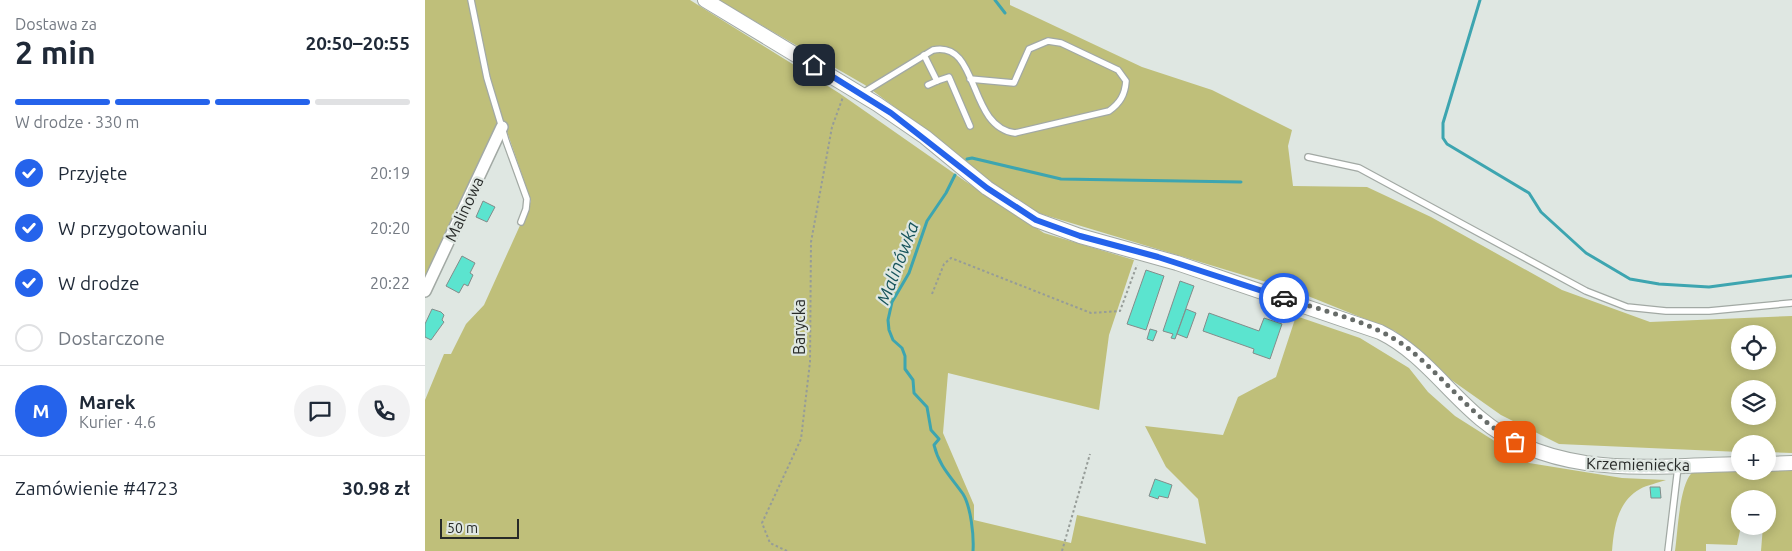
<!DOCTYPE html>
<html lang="pl">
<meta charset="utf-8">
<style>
:root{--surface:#fff;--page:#f2f2f3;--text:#1f2937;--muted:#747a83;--line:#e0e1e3;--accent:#2563eb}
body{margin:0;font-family:Ubuntu,sans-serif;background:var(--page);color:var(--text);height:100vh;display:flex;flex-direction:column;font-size:19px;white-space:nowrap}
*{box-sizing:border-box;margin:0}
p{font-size:16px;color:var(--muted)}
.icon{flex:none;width:28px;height:28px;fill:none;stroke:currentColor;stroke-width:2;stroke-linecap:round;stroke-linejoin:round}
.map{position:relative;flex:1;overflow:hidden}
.panel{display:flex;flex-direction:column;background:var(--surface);width:425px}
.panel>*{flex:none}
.tools{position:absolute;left:1306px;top:325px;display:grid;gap:10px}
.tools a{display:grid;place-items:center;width:45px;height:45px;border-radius:50%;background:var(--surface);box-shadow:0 2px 12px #0003;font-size:25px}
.scale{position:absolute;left:15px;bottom:12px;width:79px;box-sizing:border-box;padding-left:5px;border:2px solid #272a28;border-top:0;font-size:14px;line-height:18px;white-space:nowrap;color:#272a28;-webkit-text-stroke:4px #dfe7e2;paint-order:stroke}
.pin{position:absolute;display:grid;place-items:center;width:42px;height:42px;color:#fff;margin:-21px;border-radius:10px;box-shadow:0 2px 8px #0006}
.courier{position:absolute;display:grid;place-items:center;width:50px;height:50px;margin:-25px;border:4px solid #2563eb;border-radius:50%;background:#fff;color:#222;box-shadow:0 1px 6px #0007}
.head em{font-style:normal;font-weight:700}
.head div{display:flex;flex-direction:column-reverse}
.head{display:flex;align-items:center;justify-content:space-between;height:85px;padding:0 15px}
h1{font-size:32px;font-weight:700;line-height:38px}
.bar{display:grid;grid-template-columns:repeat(4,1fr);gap:8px 5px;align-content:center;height:60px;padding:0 15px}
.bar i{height:6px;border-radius:4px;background:var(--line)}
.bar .current{background:var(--accent)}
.bar p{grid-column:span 4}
.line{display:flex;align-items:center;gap:12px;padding:0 15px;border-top:1px solid var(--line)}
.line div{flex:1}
.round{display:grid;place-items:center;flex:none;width:52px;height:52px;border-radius:26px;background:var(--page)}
ol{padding:0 15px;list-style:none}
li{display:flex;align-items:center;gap:15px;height:55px}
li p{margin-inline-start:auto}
li .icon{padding:5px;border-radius:50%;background:var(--accent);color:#fff;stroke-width:4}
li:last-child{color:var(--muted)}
li i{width:28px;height:28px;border:2px solid var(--line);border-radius:50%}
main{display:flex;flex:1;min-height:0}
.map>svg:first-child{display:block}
.green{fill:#bfbf7a;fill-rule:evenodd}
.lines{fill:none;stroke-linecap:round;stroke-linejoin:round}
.stream{stroke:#3da5b0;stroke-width:3}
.building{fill:#5be4cf;stroke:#838c8a}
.service-casing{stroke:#a2a9a4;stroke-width:8}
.minor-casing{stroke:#a2a9a4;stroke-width:14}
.tertiary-casing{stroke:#a2a9a4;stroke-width:16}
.path{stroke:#969c98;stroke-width:2;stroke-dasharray:2.5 2.5;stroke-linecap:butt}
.service{stroke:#fff;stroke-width:5.5}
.minor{stroke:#fff;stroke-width:11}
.tertiary{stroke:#fff;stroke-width:14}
.done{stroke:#676c69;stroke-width:5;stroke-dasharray:0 9}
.route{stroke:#2563eb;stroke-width:6}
.labels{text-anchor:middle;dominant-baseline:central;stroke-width:4.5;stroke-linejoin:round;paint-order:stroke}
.street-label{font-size:16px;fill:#272a28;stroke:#dfe7e2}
.water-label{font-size:18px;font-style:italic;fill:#18555c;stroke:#dfe7e2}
</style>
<main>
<section class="panel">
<div class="head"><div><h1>2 min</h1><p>Dostawa za</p></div><em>20:50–20:55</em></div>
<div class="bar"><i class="current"></i><i class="current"></i><i class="current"></i><i></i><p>W drodze · 330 m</p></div>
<ol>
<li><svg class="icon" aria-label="check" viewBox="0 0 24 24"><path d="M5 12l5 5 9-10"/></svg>Przyjęte<p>20:19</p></li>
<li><svg class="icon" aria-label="check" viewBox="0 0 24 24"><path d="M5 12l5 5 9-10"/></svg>W przygotowaniu<p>20:20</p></li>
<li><svg class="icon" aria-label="check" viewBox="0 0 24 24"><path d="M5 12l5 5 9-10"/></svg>W drodze<p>20:22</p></li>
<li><i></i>Dostarczone</li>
</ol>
<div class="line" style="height:90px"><b class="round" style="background:var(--accent);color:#fff">M</b><div><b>Marek</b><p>Kurier · 4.6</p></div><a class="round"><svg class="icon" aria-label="chat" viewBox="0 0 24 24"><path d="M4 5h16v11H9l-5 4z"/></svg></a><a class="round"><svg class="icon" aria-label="phone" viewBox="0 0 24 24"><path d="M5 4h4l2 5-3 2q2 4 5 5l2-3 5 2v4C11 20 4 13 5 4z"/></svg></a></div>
<div class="line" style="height:65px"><div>Zamówienie #4723</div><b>30.98 zł</b></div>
</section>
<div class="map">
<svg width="1367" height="551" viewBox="0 0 1367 551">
<rect width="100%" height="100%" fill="#dfe7e2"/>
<g class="green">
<path d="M0,0H265L414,93L540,181L619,233L709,260L684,335L674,410L523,373L518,433L549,505V520L646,543L652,515L781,544L773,499L741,467L720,426L798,435L813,397L851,377L871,316L935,338L984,368L1003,392L1030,416L1104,463L1197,478L1241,480C1233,483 1222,485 1215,489C1192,502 1189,528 1187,551H0V400L19,354H26L41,324L59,305L106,201L78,120L0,284Z"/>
<path d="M293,0H585V5L717,67L787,90L867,130L863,146L868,186L942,187L1006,217L1137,290L1225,322L1367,316V453L1343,452L1342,444H1315V452L1134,444L1076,415L1025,379L970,331L868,290L613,213L550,174L525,148L440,85ZM1315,334H1342V361H1315ZM1315,389H1342V416H1315Z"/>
<path d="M1270,470H1367V551H1336L1338,526H1342V499H1315L1316,526L1312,545L1281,544V551H1250C1253,532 1254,480 1270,470Z"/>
</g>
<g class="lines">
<g class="stream">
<polyline points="570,0 580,13"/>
<polyline points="1055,0 1018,123 1018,138 1022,144 1104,193 1116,212 1161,253 1205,279 1234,284 1284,287 1367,276"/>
<polyline points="542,159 547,158 636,179 816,182"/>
<path d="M530,175L521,193L502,221L484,273L467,302L463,320L464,330L468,340L477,348L480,356V369L488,380L489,393L502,407L506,430L514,439L509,445C514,466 526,477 538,494C546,507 549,536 548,551"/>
</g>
</g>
<g class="building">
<polygon points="58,201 70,207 62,222 51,217"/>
<polygon points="37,256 50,263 45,273 48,275 43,286 39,284 34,293 21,286"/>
<polygon points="721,270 739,276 721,330 702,324"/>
<polygon points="755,281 769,286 750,339 746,338 748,334 738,331"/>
<polygon points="7,309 16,312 19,315 17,320 19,322 6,340 0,337 0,324"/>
<polygon points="761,309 771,313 762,338 752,334"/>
<polygon points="784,313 834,331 839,318 857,324 845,359 828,353 829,349 778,331"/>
<polygon points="725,329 732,331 728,341 722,339"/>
<polygon points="730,479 747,485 743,498 734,496 733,499 724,496"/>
<polygon points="1225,487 1235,487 1236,498 1226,498"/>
</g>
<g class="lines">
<g class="service-casing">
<g id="service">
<polyline points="46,0 62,78 81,141 102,199 101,209 96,222"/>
<polyline points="499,55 512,81 524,77 545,126"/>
<polyline points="503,85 512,81"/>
<path d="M436,94L508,50C555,40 542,127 590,133L684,111C695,103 700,95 701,81L693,70L636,43L623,41L604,49L589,83L545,79"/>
<polyline points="883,157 934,168 1161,291 1202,307 1241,311 1284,311 1367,303"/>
<polyline points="1243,551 1253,467"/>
</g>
</g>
<g class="minor-casing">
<polyline id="minor" points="0,291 77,127"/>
</g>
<g class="tertiary-casing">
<g id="tertiary">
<path d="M280,0L452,104L500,137L562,188L611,220L655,236L752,263L955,332C996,352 1021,390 1056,419C1129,480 1226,466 1315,464"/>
<polyline points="1342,464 1367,463"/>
</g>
</g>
<g class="path">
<polyline points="507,294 519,264 526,258 666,313 695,311 712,265"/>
<polyline points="362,551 345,543 337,523 376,439 385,362 386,242 407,127 418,97"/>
<polyline points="637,551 665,454"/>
</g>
<use href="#service" class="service"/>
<use href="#minor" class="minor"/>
<use href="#tertiary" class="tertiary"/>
</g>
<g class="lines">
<path class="done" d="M859,298C898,311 946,321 980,346C1019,376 1046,417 1090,442"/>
<polyline class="route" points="389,65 466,113 562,188 611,220 655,236 733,257 859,298"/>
</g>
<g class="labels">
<g class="street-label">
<text transform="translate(39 209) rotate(-65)">Malinowa</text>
<text transform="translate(374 327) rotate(-90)">Barycka</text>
<text transform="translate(1213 464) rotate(1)">Krzemieniecka</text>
</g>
<g class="water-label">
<text transform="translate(472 263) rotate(-69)">Malinówka</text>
</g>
</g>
</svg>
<div class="tools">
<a><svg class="icon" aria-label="locate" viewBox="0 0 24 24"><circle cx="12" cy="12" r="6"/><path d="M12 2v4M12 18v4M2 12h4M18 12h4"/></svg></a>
<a><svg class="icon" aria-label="layers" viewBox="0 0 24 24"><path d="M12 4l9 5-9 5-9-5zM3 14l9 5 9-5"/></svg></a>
<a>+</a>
<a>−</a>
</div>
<div class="scale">50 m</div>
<div class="pin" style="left:1090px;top:442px;background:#ea580c"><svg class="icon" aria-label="bag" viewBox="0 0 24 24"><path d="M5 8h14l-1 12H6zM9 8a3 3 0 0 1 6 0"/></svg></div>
<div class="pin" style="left:389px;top:65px;background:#1f2937"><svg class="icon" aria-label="home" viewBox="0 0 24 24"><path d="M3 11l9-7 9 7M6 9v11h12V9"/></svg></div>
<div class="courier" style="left:859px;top:298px"><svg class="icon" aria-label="car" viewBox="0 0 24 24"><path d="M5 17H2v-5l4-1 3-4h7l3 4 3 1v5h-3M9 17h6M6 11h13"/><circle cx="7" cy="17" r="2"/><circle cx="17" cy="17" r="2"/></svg></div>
</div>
</main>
